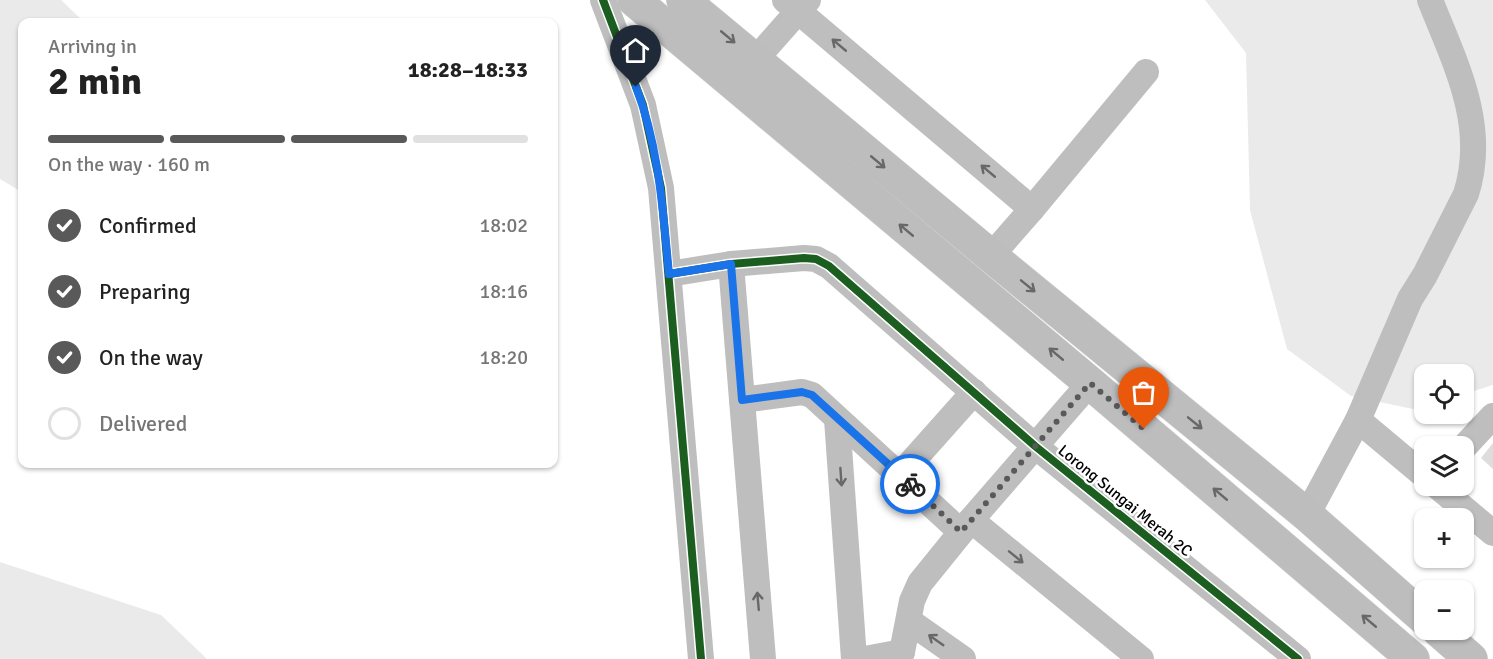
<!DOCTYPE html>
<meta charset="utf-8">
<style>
:root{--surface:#fff;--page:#f6f6f6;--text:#222;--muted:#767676;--line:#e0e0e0;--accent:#595959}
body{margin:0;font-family:Signika,sans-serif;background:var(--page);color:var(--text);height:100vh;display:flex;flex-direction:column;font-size:22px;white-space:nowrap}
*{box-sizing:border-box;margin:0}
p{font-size:20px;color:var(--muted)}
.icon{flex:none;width:33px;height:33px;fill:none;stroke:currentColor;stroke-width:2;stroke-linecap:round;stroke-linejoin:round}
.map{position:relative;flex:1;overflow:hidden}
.drawer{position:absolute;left:18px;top:18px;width:540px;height:450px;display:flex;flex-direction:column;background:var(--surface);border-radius:12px;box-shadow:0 2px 4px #0004}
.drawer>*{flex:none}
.controls{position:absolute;left:1414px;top:364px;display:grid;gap:12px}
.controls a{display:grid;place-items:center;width:60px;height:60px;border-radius:12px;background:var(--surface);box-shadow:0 2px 4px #0004;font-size:30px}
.pin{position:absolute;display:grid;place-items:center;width:51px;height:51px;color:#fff;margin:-62px -26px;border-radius:50% 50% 50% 0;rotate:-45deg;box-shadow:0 0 6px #0007}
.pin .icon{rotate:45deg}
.courier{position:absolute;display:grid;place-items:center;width:60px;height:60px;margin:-30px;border:4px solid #1a73e8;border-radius:50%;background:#fff;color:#222;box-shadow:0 2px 8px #0007}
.head em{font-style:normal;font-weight:700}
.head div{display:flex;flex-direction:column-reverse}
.head{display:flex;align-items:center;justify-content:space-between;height:102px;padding:0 30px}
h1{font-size:39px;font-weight:700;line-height:45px}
.bar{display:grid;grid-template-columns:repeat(4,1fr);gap:9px 6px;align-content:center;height:72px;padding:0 30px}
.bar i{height:8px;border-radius:4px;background:var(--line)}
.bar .selected{background:var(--accent)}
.bar p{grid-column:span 4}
ol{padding:0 30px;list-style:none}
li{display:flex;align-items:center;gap:18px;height:66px}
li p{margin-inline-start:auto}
li .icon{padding:6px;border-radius:50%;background:var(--accent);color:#fff;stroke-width:4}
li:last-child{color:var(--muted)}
li i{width:33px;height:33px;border:3px solid var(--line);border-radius:50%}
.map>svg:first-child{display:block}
.green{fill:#eaeaea}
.building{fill:#ddd}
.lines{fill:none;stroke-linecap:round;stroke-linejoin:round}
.major-casing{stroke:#dbdbdb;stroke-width:34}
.minor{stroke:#bebebe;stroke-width:26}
.major{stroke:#bdbdbd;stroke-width:33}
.cycleway-casing{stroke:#fff;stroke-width:11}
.cycleway{stroke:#1b5e20;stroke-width:8}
.oneway{stroke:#686868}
.done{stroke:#595959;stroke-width:6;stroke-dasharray:0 10.8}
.route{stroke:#1a73e8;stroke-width:8}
.labels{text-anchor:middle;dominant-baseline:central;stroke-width:5;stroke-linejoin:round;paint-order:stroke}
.street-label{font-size:16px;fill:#000;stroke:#fff}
</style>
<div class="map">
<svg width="1493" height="659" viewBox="0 0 1493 659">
<rect width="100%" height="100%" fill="#fff"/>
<g class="green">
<polygon points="0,0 61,0 84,22 22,22 22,192 0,179"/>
<polygon points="1205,0 1493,0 1493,385 1464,394 1464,375 1425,375 1425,406 1413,409 1351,396 1287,349 1250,210 1246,53"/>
<polygon points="0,562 161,615 207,659 0,659"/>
</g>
<polygon class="building" points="1493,443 1493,469 1481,458"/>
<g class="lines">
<g class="major-casing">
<g id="major">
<polyline points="634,0 1090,383 1413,659"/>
<polyline points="683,0 991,256 1307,515 1425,619"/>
<polyline points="1438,630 1471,659"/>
</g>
</g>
<g class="minor">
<polyline points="603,0 643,105 661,188 701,659"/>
<polyline points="785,0 1032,209"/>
<polyline points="755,60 808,0"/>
<polyline points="991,256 1032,209 1146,72"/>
<polyline points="731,264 763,659"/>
<polyline points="669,274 731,264 804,258 816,259 829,266 1035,446 1298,659"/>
<polyline points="742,400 802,392 812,395 961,532"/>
<polyline points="837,419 854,659"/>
<polyline points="1358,420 1425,476"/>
<polyline points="1464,447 1493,416"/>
<polyline points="900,475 974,392"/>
<polyline points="1437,486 1493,533"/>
<path d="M1307,515L1358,420L1410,299L1425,275L1466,194C1488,125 1455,63 1430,0"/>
<polyline points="971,520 1141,659"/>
<polyline points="909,621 963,659"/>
<polyline points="865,659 902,652"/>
<polyline points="899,659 902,652 912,601 920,583 971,520 1090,383"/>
</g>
<use href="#major" class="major"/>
<g class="cycleway-casing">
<g id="cycleway">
<polyline points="603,0 643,105 661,188 701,659"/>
<polyline points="669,274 731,264 804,258 816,259 829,266 1035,446 1298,659"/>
</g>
</g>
<use href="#cycleway" class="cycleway"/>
</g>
<defs><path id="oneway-shaft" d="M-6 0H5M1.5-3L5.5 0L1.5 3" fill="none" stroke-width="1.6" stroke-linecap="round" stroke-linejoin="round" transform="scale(1.5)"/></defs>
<g class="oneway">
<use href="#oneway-shaft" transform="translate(728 37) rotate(40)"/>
<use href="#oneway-shaft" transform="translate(839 45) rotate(-140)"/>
<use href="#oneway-shaft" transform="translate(878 162) rotate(40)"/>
<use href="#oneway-shaft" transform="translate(988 171) rotate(-140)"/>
<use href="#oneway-shaft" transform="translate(906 230) rotate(-140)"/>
<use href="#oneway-shaft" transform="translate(1028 286) rotate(39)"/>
<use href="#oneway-shaft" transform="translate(1056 354) rotate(-140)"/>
<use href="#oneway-shaft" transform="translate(1195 423) rotate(39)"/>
<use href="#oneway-shaft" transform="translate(841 477) rotate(86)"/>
<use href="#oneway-shaft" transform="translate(1220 494) rotate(-140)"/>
<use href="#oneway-shaft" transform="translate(1016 557) rotate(39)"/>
<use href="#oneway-shaft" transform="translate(758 601) rotate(-95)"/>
<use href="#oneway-shaft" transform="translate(1369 621) rotate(-140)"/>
<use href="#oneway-shaft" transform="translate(936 640) rotate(-145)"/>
</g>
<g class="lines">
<polyline class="done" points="910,484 961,532 1090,383 1144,429"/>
<path class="route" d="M636,87C659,146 663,212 669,274L731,264L742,400L802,392L812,395L910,484"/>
</g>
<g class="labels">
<g class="street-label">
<text transform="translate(1125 501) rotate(39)">Lorong Sungai Merah 2C</text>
</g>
</g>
</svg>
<div class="controls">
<a><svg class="icon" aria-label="locate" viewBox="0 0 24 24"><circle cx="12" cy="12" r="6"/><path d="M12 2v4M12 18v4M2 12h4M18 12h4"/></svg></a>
<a><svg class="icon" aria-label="layers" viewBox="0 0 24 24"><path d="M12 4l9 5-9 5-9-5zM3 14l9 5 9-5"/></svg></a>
<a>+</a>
<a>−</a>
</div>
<div class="pin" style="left:1144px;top:429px;background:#ea580c"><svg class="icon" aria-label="bag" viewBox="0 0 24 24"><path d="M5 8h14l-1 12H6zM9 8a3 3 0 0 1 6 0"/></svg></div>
<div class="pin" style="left:636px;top:87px;background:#1f2937"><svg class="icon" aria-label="home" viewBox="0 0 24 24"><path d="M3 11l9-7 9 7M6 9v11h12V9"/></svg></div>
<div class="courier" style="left:910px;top:484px"><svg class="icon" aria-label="bike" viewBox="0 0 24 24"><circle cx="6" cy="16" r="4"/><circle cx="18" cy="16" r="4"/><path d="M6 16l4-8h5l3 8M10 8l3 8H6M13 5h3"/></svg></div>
<section class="drawer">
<div class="head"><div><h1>2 min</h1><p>Arriving in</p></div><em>18:28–18:33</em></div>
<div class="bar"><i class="selected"></i><i class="selected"></i><i class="selected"></i><i></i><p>On the way · 160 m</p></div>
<ol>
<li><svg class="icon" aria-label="check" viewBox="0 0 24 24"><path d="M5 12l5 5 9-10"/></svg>Confirmed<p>18:02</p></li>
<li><svg class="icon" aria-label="check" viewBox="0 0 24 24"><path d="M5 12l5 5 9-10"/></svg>Preparing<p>18:16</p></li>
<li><svg class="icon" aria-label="check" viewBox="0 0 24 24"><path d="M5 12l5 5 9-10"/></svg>On the way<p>18:20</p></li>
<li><i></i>Delivered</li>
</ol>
</section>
</div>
